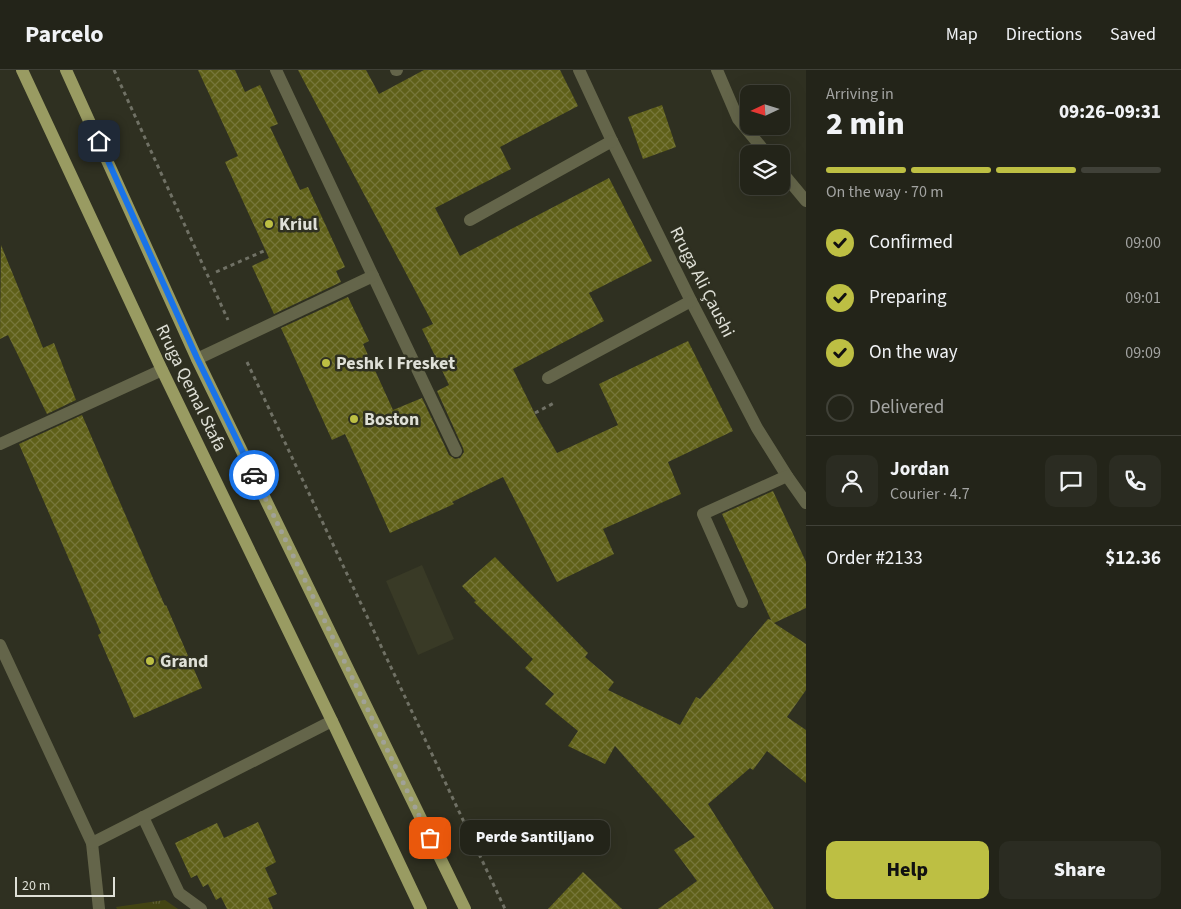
<!DOCTYPE html>
<meta charset="utf-8">
<style>
:root{--surface:#232419;--page:#2b2c22;--text:#f1f3f6;--muted:#a3a4a2;--line:#404138;--accent:#bdbf43}
body{margin:0;font-family:"Source Sans 3",sans-serif;background:var(--page);color:var(--text);height:100vh;display:flex;flex-direction:column;font-size:19px;white-space:nowrap}
*{box-sizing:border-box;margin:0}
p{font-size:16px;color:var(--muted)}
.icon{flex:none;width:28px;height:28px;fill:none;stroke:currentColor;stroke-width:2;stroke-linecap:round;stroke-linejoin:round}
.map{position:relative;flex:1;overflow:hidden}
.drawer{display:flex;flex-direction:column;background:var(--surface);width:375px}
.drawer>*{flex:none}
.needle{width:32px;rotate:266deg}
.fabs{position:absolute;left:740px;top:15px;display:grid;gap:10px}
.fabs a{display:grid;place-items:center;width:50px;height:50px;border-radius:10px;background:var(--surface);box-shadow:0 5px 20px #0002,0 0 0 1px var(--line);font-size:25px}
.scale{position:absolute;left:15px;bottom:12px;width:100px;box-sizing:border-box;padding-left:5px;border:2px solid #dfe0d7;border-top:0;font-size:14px;line-height:18px;white-space:nowrap;color:#dfe0d7;-webkit-text-stroke:4px #2f3021;paint-order:stroke}
.pin{position:absolute;display:grid;place-items:center;width:42px;height:42px;color:#fff;margin:-21px;border-radius:10px;box-shadow:0 2px 8px #0006}
.courier{position:absolute;display:grid;place-items:center;width:50px;height:50px;margin:-25px;border:4px solid #1a73e8;border-radius:50%;background:#fff;color:#222;box-shadow:0 1px 6px #0007}
.bubble{position:absolute;height:35px;border-radius:10px;background:var(--surface);box-shadow:0 5px 20px #0002,0 0 0 1px var(--line);font-size:16px;font-weight:800;line-height:35px;text-align:center}
.headline em{font-style:normal;font-weight:800}
.headline div{display:flex;flex-direction:column-reverse}
.headline{display:flex;align-items:center;justify-content:space-between;height:85px;padding:0 20px}
h1{font-size:32px;font-weight:800;line-height:38px}
.bar{display:grid;grid-template-columns:repeat(4,1fr);gap:8px 5px;align-content:center;height:60px;padding:0 20px}
.bar i{height:6px;border-radius:4px;background:var(--line)}
.bar .selected{background:var(--accent)}
.bar p{grid-column:span 4}
.line{display:flex;align-items:center;gap:12px;padding:0 20px;border-top:1px solid var(--line)}
.line div{flex:1}
.round{display:grid;place-items:center;flex:none;width:52px;height:52px;border-radius:10px;background:var(--page)}
ol{padding:0 20px;list-style:none}
li{display:flex;align-items:center;gap:15px;height:55px}
li p{margin-inline-start:auto}
li .icon{padding:5px;border-radius:50%;background:var(--accent);color:#111;stroke-width:4}
li:last-child{color:var(--muted)}
li i{width:28px;height:28px;border:2px solid var(--line);border-radius:50%}
.button{display:flex;gap:10px;margin-top:auto;padding:10px 20px}
.button a{flex:1;height:58px;border-radius:10px;background:var(--accent);color:#111;font-size:20px;font-weight:800;line-height:58px;text-align:center}
.button a+a{background:var(--page);color:var(--text)}
header{display:flex;align-items:center;gap:30px;box-sizing:border-box;height:70px;padding:0 25px;background:var(--surface);border-bottom:1px solid var(--line)}
header strong{font-size:24px}
nav{display:flex;gap:28px;margin-inline-start:auto;font-size:18px}
main{display:flex;flex:1;min-height:0}
.map>svg:first-child{display:block}
.built{fill:#393a26}
.grass{fill:url(#grass-tufts)}
.building{fill:url(#building-cross-hatch)}
.lines{fill:none;stroke-linecap:round;stroke-linejoin:round}
.path{stroke:#707165;stroke-width:3;stroke-dasharray:4 4;stroke-linecap:butt}
.minor{stroke:#64654a;stroke-width:12}
.major{stroke:#999b62;stroke-width:12}
.done{stroke:#a1a297;stroke-width:5;stroke-dasharray:0 9}
.route{stroke:#1a73e8;stroke-width:6}
.poi-dot{fill:#bdbf43;stroke:#2f3021;stroke-width:2}
.labels{text-anchor:middle;dominant-baseline:central;stroke-width:5;stroke-linejoin:round;paint-order:stroke}
.poi-label{font-size:18px;font-weight:bold;fill:#dfe0d7;stroke:#2f3021;text-anchor:start}
.street-label{font-size:18px;fill:#dfe0d7;stroke:#2f3021}
</style>
<header>
<strong>Parcelo</strong>
<nav><a>Map</a><a>Directions</a><a>Saved</a></nav>
</header>
<main>
<div class="map">
<svg width="806" height="839" viewBox="0 0 806 839">
<defs>
<pattern id="grass-tufts" width="24" height="20" patternUnits="userSpaceOnUse" patternTransform="scale(1.25)"><rect width="24" height="20" fill="#434413"/><path d="M3 7l-1-3M5 7V3M7 7l1-3M15 17l-1-3M17 17v-4M19 17l1-3" fill="none" stroke="#5e5f35"/></pattern>
<pattern id="building-cross-hatch" width="8" height="8" patternUnits="userSpaceOnUse" patternTransform="scale(1.25)"><rect width="8" height="8" fill="#5f6019"/><path d="M0 0l8 8M0 8l8-8" fill="none" stroke="#76763a"/></pattern>
</defs>
<rect width="100%" height="100%" fill="#2f3021"/>
<polygon class="built" points="422,495 454,569 418,585 386,511"/>
<polygon class="grass" points="165,830 178,839 117,839 116,837"/>
<g class="building">
<polygon points="198,0 235,0 245,22 260,15 278,54 270,57 300,120 308,117 345,197 336,201 341,212 274,244 252,196 269,188 225,92 238,86"/>
<polygon points="298,0 366,0 379,24 424,0 560,0 578,36 500,77 511,99 435,138 460,186 609,108 652,191 589,223 604,251 513,299 536,346 557,383 618,355 599,314 688,271 733,361 668,392 681,424 603,459 614,484 557,512 503,407 452,432 454,434 390,463 345,364 332,370 281,258 348,227 369,271 363,274 393,340 422,328 449,385 455,389 460,388 464,382 463,378 437,321 449,315 422,259 433,254"/>
<polygon points="662,35 676,77 643,89 628,47"/>
<polygon points="1,175 43,278 54,273 76,330 47,344 8,265 0,269"/>
<polygon points="82,345 165,536 166,535 202,618 134,648 98,565 101,563 19,374"/>
<polygon points="773,421 806,492 806,538 774,553 806,574 806,620 787,647 806,660 806,713 767,681 753,700 750,698 708,734 774,839 658,839 697,811 674,780 695,767 615,676 605,694 568,676 578,661 545,634 554,624 525,598 533,589 474,532 476,531 462,516 495,487 588,583 585,587 614,612 608,620 680,655 696,627 700,629 768,549 771,550 722,444"/>
<polygon points="258,752 276,792 265,798 277,824 268,828 273,839 227,839 221,827 216,830 208,814 203,817 197,805 191,808 175,773 217,753 224,768"/>
<polygon points="583,802 622,839 548,839"/>
</g>
<g class="lines">
<g class="path">
<polyline points="114,0 228,250"/>
<polyline points="216,202 266,180"/>
<polyline points="247,292 505,839"/>
<polyline points="535,343 554,333"/>
</g>
<g class="minor">
<polyline points="276,0 373,206 456,381"/>
<polyline points="396,0 397,0"/>
<polyline points="579,0 612,71 691,231 757,358 787,406 806,433"/>
<polyline points="717,0 738,49 767,84"/>
<polyline points="781,101 806,131"/>
<polyline points="470,150 612,71"/>
<polyline points="197,289 373,206"/>
<polyline points="548,308 691,231"/>
<polyline points="0,374 162,300"/>
<polyline points="742,532 703,444 787,406"/>
<polyline points="0,575 92,773 99,839"/>
<polyline points="143,747 179,823 201,839"/>
<polyline points="92,773 332,651"/>
</g>
<g class="major">
<polyline points="22,0 162,300 332,651 421,839"/>
<polyline points="66,0 197,289 465,839"/>
</g>
</g>
<g class="lines">
<polyline class="done" points="254,405 430,768"/>
<polyline class="route" points="99,71 197,288 254,405"/>
</g>
<g class="poi-dot">
<circle cx="269" cy="154" r="5"/>
<circle cx="326" cy="293" r="5"/>
<circle cx="354" cy="349" r="5"/>
<circle cx="150" cy="591" r="5"/>
</g>
<g class="labels">
<g class="poi-label">
<text x="279" y="154">Kriul</text>
<text x="336" y="293">Peshk I Fresket</text>
<text x="364" y="349">Boston</text>
<text x="160" y="591">Grand</text>
</g>
<g class="street-label">
<text transform="translate(702 212) rotate(63)">Rruga Ali Çaushi</text>
<text transform="translate(191 318) rotate(64)">Rruga Qemal Stafa</text>
</g>
</g>
</svg>
<div class="fabs">
<a><svg class="needle" viewBox="-14 -14 28 28"><path d="M0-13l5 13h-10z" fill="#e53935"/><path d="M0 13l5-13h-10z" fill="#a3a4a2"/></svg></a>
<a><svg class="icon" aria-label="layers" viewBox="0 0 24 24"><path d="M12 4l9 5-9 5-9-5zM3 14l9 5 9-5"/></svg></a>
</div>
<div class="scale">20 m</div>
<div class="pin" style="left:430px;top:768px;background:#ea580c"><svg class="icon" aria-label="bag" viewBox="0 0 24 24"><path d="M5 8h14l-1 12H6zM9 8a3 3 0 0 1 6 0"/></svg></div>
<div class="pin" style="left:99px;top:71px;background:#1f2937"><svg class="icon" aria-label="home" viewBox="0 0 24 24"><path d="M3 11l9-7 9 7M6 9v11h12V9"/></svg></div>
<div class="courier" style="left:254px;top:405px"><svg class="icon" aria-label="car" viewBox="0 0 24 24"><path d="M5 17H2v-5l4-1 3-4h7l3 4 3 1v5h-3M9 17h6M6 11h13"/><circle cx="7" cy="17" r="2"/><circle cx="17" cy="17" r="2"/></svg></div>
<div class="bubble" style="left:460px;top:750px;width:150px">Perde Santiljano</div>
</div>
<section class="drawer">
<div class="headline"><div><h1>2 min</h1><p>Arriving in</p></div><em>09:26–09:31</em></div>
<div class="bar"><i class="selected"></i><i class="selected"></i><i class="selected"></i><i></i><p>On the way · 70 m</p></div>
<ol>
<li><svg class="icon" aria-label="check" viewBox="0 0 24 24"><path d="M5 12l5 5 9-10"/></svg>Confirmed<p>09:00</p></li>
<li><svg class="icon" aria-label="check" viewBox="0 0 24 24"><path d="M5 12l5 5 9-10"/></svg>Preparing<p>09:01</p></li>
<li><svg class="icon" aria-label="check" viewBox="0 0 24 24"><path d="M5 12l5 5 9-10"/></svg>On the way<p>09:09</p></li>
<li><i></i>Delivered</li>
</ol>
<div class="line" style="height:90px"><a class="round"><svg class="icon" aria-label="person" viewBox="0 0 24 24"><circle cx="12" cy="8" r="4"/><path d="M4 21q1-7 8-7t8 7"/></svg></a><div><b>Jordan</b><p>Courier · 4.7</p></div><a class="round"><svg class="icon" aria-label="chat" viewBox="0 0 24 24"><path d="M4 5h16v11H9l-5 4z"/></svg></a><a class="round"><svg class="icon" aria-label="phone" viewBox="0 0 24 24"><path d="M5 4h4l2 5-3 2q2 4 5 5l2-3 5 2v4C11 20 4 13 5 4z"/></svg></a></div>
<div class="line" style="height:65px"><div>Order #2133</div><b>$12.36</b></div>
<div class="button"><a>Help</a><a>Share</a></div>
</section>
</main>
